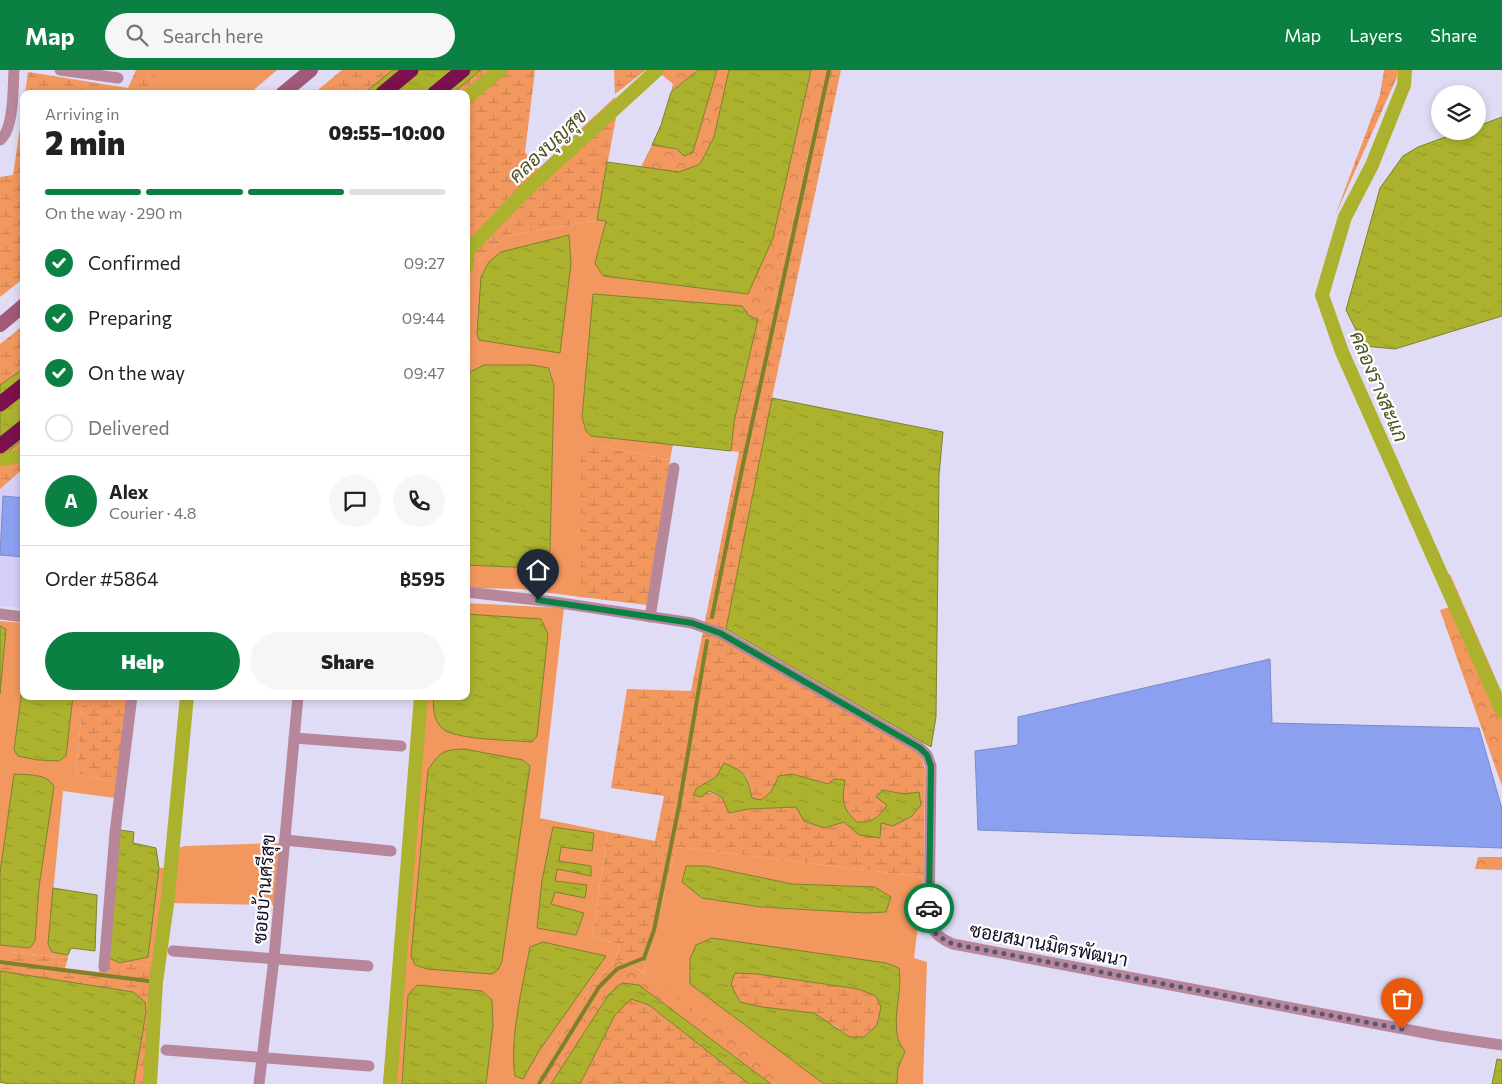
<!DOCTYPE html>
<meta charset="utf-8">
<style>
:root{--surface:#fff;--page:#f6f6f6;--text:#202124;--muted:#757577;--line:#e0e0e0;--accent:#0b8043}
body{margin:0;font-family:Commissioner,Sarabun,sans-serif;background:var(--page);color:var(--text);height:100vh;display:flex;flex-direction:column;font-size:19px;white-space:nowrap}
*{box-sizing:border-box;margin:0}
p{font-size:16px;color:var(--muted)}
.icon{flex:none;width:28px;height:28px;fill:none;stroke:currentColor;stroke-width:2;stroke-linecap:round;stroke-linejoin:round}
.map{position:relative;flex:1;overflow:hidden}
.sheet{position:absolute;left:20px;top:20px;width:450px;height:610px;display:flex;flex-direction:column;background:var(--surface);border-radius:10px;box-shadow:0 2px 8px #0003}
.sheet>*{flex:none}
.controls{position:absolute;left:1431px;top:15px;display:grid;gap:10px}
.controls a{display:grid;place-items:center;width:55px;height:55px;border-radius:50%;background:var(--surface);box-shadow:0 2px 8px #0003;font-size:25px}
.pin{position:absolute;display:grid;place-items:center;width:42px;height:42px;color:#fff;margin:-51px -21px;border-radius:50% 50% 50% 0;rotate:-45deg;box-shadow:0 0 5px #0007}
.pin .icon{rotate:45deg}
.courier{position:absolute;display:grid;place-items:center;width:50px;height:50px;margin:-25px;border:4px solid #0b8043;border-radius:50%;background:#fff;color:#222;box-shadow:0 1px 6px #0007}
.summary em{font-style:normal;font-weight:800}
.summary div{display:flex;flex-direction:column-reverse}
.summary{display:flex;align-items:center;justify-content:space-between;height:85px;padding:0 25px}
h1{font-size:32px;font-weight:800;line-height:38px}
.bar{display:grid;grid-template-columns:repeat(4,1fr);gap:8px 5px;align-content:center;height:60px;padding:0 25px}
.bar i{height:6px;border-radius:4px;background:var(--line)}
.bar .selected{background:var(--accent)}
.bar p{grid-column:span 4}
.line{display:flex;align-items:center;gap:12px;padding:0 25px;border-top:1px solid var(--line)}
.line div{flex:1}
.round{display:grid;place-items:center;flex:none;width:52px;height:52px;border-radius:26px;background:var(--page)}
ol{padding:0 25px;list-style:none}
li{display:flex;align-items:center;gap:15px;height:55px}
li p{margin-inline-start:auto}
li .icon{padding:5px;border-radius:50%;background:var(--accent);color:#fff;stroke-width:4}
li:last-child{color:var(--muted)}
li i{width:28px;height:28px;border:2px solid var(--line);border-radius:50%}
.primary-button{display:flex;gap:10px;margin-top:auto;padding:10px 25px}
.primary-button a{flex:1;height:58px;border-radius:30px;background:var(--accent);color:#fff;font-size:20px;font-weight:800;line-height:58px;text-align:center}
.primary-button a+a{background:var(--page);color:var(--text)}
header{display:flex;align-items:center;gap:30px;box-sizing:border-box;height:70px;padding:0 25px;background:var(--accent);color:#fff}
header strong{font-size:24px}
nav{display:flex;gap:28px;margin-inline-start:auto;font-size:18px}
.search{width:350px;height:45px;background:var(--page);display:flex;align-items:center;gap:12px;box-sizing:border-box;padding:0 18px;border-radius:28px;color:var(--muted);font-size:19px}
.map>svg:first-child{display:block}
.built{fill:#d5cffa}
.grass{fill:#f2975d;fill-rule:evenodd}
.forest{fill:url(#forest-crowns)}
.wetland{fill:url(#wetland-marsh);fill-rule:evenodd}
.water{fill:url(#water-ripples);stroke:#7e812b;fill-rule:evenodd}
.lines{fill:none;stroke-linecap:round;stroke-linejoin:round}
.stream{stroke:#7e812b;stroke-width:4}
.canal{stroke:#acb22e;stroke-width:14}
.building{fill:#8ca0f0;stroke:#7a8ac5}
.minor{stroke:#b7869b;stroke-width:11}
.secondary{stroke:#a05979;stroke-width:14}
.motorway{stroke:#7b114d;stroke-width:15}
.done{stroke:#5b566e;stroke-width:5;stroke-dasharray:0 9}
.route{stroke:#0b8043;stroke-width:6}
.labels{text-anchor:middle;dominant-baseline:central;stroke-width:4.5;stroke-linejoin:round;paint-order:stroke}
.street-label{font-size:19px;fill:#130e25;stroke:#fff}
.water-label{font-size:20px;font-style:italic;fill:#505321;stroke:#fff}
</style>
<header>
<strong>Map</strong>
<div class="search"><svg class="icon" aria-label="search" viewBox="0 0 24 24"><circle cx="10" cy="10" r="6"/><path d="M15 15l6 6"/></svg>Search here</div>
<nav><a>Map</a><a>Layers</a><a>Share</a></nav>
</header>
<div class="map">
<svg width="1502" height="1014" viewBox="0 0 1502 1014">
<defs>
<pattern id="forest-crowns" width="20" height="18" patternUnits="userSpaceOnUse" patternTransform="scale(1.25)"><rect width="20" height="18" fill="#f2975d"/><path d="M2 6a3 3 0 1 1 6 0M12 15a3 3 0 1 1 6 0" fill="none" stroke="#cf8151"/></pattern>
<pattern id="wetland-marsh" width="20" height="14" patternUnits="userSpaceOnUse" patternTransform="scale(1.25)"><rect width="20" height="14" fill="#f2975d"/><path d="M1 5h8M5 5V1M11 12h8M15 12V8" fill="none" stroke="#cf8151"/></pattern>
<pattern id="water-ripples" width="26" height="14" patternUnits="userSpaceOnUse" patternTransform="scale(1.25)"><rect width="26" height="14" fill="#acb22e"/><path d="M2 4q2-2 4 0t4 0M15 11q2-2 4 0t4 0" fill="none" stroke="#939829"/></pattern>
</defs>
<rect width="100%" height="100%" fill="#e0dcf6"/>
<polygon class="built" points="22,399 24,400 24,538 0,536 0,419"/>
<g class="grass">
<polygon points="144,0 277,0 249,24 148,24 154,7"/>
<polygon points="597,150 606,150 595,193 603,206 748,224 742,236 593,224 582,347 586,361 591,366 673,374 670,390 602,376 581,387 581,527 520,519 466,518 466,495 535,498 550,480 554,316 550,298 468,303 466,329 466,200 507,166"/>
<polygon points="466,533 564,538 540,748 608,762 592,866 620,875 614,892 591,916 531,1014 486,1014 493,956 492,930 482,921 408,925 402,1014 383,1014 416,626 466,626"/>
<polygon points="0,551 24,553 24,604 14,679 38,690 59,691 65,686 73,626 83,626 76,704 117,713 115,728 63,721 48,874 52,882 68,885 68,888 0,881 0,875 30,878 35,871 39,817 14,704 0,803 0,624 6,559 0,556"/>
<polygon points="279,773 274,835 170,833 163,897 120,893 148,887 159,798 174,797 175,779 185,776"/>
<path d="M676,777L924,807L914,888L927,892L923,1014H897L898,998L905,983C903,978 899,973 898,969C892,945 903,922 899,898L886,893L690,914L824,1014H793L644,903ZM706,796L792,814L875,817L886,842L865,843L761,837L702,828Z"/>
</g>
<g class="forest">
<polygon points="656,0 698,0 671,22 673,14"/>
<polygon points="717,0 729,0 714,67 700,94 679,102 641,97 652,75 693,82"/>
<polygon points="811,0 828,0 771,242 758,249 749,246 742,236 773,168"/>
<polygon points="1450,504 1502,623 1502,716 1440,540 1450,537 1436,509"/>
<polygon points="1478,787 1502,787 1502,800 1475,799"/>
<polygon points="623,890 653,909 794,1014 771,1014 639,915 622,913 609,925 551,1014 531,1014 591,916 614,892"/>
</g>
<g class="wetland">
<polygon points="136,0 144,0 155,7 148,24 25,24 28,2 128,18"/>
<polygon points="342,0 535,0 525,82 538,99 615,27 617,42 597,150 507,166 466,200 466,24 313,24"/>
<polygon points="614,0 646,0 615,24"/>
<path d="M828,0H841L772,328L726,559L722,569L921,684L925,699L924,807L676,777L644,903L623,890L614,892L620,875L592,866L608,762L655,771L664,726L611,718L627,619L691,621L739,382L731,381L734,352L758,249L771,242ZM739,700L747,707L752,728L761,730L792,704L828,714L844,710C843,732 839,735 857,752C873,753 878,748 887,735L883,720L904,724L919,722L912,746L893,756L881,753L880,768L859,765L844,752L824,758L796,737L749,739L730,743L722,727L697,718L716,707Z"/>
<polygon points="1384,0 1398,0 1397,7 1335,146 1380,25"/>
<polygon points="24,31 24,208 0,227 0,107 13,105"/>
<polygon points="24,255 24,398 0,419 0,274"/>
<polygon points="602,376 670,390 647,535 581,527 581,387 588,378"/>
<polygon points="83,626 129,626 117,713 76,704"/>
<polygon points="0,881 68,888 65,898 99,902 100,884 120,893 163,897 151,1014 134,1014 146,942 132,922 0,901"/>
<polygon points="736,903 757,904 858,919 876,926 881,937 877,955 864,967 850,967 834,955 739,932 731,915"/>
<polygon points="631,929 649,935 749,1014 580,1014 615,945"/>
</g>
<g class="water">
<polygon points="393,0 481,0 452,24 363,24"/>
<polygon points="698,0 717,0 693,82 684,86 677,79 652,75 661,55 671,22"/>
<polygon points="729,0 811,0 773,168 748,224 603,206 595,193 606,151 597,150 607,92 679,102 700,94 714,67"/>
<polygon points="1502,47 1502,246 1395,279 1364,276 1346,240 1380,118 1403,86 1418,77 1462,61 1478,61 1478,56"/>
<polygon points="569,165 571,194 560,283 479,270 477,264 481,207 489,192 501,182"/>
<polygon points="593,224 742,236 749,246 758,249 734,352 731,381 591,366 586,361 582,347"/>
<polygon points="484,295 532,295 549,298 554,316 550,480 544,494 535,498 466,495 466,329 468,303"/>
<polygon points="24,298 24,369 0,388 0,315"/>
<polygon points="772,328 943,362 939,405 936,647 931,677 726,559"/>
<path d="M466,544L541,549L548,564L537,666L532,672C512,670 457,670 443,659C434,652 432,636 434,626H466Z"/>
<polygon points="0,556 6,559 0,624"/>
<polygon points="24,604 24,626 73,626 66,686 59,691 38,690 18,686 14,680"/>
<path d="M464,679L523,690L530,696L502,891L498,900L492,904L427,899L415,895L411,886L428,700C440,682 442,680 464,679Z"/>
<path d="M724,693C747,703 746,704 752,728L761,730L771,722L779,706L792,704L828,714L834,709L845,710C842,731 841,737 857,752C873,753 878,748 887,735L876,727L883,720L904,724L919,722L921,735L912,746L893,756L881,753L880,768L859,765L844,752L824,758L804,751L796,737L749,739L729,743L722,727L709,721L701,727L693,725L697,718L716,707Z"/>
<path d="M14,704C27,705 48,703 54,717L39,817L35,871L30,878L0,875V803Z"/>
<polygon points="553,757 594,763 592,781 561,777 559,791 591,796 591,806 557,799 555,811 587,815 585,828 555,822 551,834 584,843 576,865 537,858 542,810"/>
<polygon points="120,760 134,762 133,773 156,778 159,798 148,887 120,893 109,888"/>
<polygon points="686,796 706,796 792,814 875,817 891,827 886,842 865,843 761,837 702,828 682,812"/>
<polygon points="53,818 97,825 95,881 71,878 68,885 52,882 48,874"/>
<path d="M712,868L886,893L899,898C903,921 892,945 898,969C899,973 903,978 905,982L898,998L897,1014H824L690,914V889L696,875ZM735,903L757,904L858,919L876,926L881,937L877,955L864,967H850L814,943L762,937L740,932L731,915Z"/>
<path d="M543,872L606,886L539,981L523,1009L515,1006C509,970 523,914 530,877Z"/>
<polygon points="0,901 133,922 145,932 146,942 134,1014 9,1014 0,1012"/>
<polygon points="622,913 639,915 771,1014 749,1014 649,935 631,929 615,945 580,1014 551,1014 609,924"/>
<polygon points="417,915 482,921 492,930 493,956 486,1014 402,1014 408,925"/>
<polygon points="1497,989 1502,990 1502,1014 1492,1014"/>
</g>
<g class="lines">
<g class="stream">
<polyline points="712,547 742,399 829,0"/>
<polyline points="0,892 156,912"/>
<polyline points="539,1014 599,917 617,899 644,888 654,860 679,736 707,571"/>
</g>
<g class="canal">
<polyline points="1405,0 1404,15 1372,95 1345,147 1322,225 1342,282 1502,641"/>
<polyline points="466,28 500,0"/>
<polyline points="466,182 526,120 657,0"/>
<polyline points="466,197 468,181"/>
<polyline points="0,389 24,386"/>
<polyline points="150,1014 156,912 168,827 187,626"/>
<polyline points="390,1014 421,626"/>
</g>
</g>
<g class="building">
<polygon points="3,426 24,428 24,487 0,485"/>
<polygon points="1270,589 1272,653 1479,658 1502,739 1502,778 978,760 975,681 1018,675 1018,647"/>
</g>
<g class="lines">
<g class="minor">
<polyline points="60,0 118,8"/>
<path d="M0,70C14,60 13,17 14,0"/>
<path d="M466,522L554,532L692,553L720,563L920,678L927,685L931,696L929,853C935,864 941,869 953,874L1441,966L1502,975"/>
<polyline points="0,544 24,547"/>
<polyline points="650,547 674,398"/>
<polyline points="294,668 401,676"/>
<polyline points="285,770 391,781"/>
<polyline points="173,881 368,896"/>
<polyline points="104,897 115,763 132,626"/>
<polyline points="166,980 369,996"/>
<polyline points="259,1014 274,888 298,626"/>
</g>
<g class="secondary">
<polyline points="282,24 311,0"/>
<polyline points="0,255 24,235"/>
</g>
<g class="motorway">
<polyline points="382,24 411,0"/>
<polyline points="434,24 463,0"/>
<polyline points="0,334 24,315"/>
<polyline points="0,376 24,357"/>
</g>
</g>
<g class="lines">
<path class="done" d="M929,838C929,859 933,865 953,874L1402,959"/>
<polyline class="route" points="538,530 692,553 720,563 920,678 927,685 931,696 929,838"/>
</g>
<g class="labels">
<g class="street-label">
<text transform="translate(263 819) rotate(-85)">ซอยบ้านศรีสุข</text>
<text transform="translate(1049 874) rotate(11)">ซอยสมานมิตรพัฒนา</text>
</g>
<g class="water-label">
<text transform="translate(547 75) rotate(-43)">คลองบุญสุข</text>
<text transform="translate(1380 316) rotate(67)">คลองรางสะแก</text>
</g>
</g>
</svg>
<div class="controls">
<a><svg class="icon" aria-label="layers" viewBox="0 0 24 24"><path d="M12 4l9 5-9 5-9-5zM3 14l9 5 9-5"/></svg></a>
</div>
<div class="pin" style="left:1402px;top:959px;background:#ea580c"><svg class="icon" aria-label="bag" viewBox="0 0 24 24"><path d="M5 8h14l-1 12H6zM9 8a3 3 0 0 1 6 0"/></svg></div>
<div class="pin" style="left:538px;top:530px;background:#1f2937"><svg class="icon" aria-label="home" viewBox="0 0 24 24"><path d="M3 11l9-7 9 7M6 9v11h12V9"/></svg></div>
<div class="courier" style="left:929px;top:838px"><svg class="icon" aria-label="car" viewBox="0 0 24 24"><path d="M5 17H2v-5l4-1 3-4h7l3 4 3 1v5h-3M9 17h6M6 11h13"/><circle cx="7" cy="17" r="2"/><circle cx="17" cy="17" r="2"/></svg></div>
<section class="sheet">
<div class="summary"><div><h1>2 min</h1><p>Arriving in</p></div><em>09:55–10:00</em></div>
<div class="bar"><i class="selected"></i><i class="selected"></i><i class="selected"></i><i></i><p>On the way · 290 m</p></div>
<ol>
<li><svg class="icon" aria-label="check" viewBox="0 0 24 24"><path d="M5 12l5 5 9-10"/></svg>Confirmed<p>09:27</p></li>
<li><svg class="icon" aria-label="check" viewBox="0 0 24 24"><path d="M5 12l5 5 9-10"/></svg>Preparing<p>09:44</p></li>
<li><svg class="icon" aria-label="check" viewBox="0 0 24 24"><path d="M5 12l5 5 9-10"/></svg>On the way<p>09:47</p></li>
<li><i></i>Delivered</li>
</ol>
<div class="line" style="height:90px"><b class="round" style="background:var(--accent);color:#fff">A</b><div><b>Alex</b><p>Courier · 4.8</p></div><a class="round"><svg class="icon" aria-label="chat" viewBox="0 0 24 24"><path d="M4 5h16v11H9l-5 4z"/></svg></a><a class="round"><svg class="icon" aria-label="phone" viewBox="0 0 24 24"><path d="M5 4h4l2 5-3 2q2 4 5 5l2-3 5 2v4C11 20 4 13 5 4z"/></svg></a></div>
<div class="line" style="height:65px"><div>Order #5864</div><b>฿595</b></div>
<div class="primary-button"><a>Help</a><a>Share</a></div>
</section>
</div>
